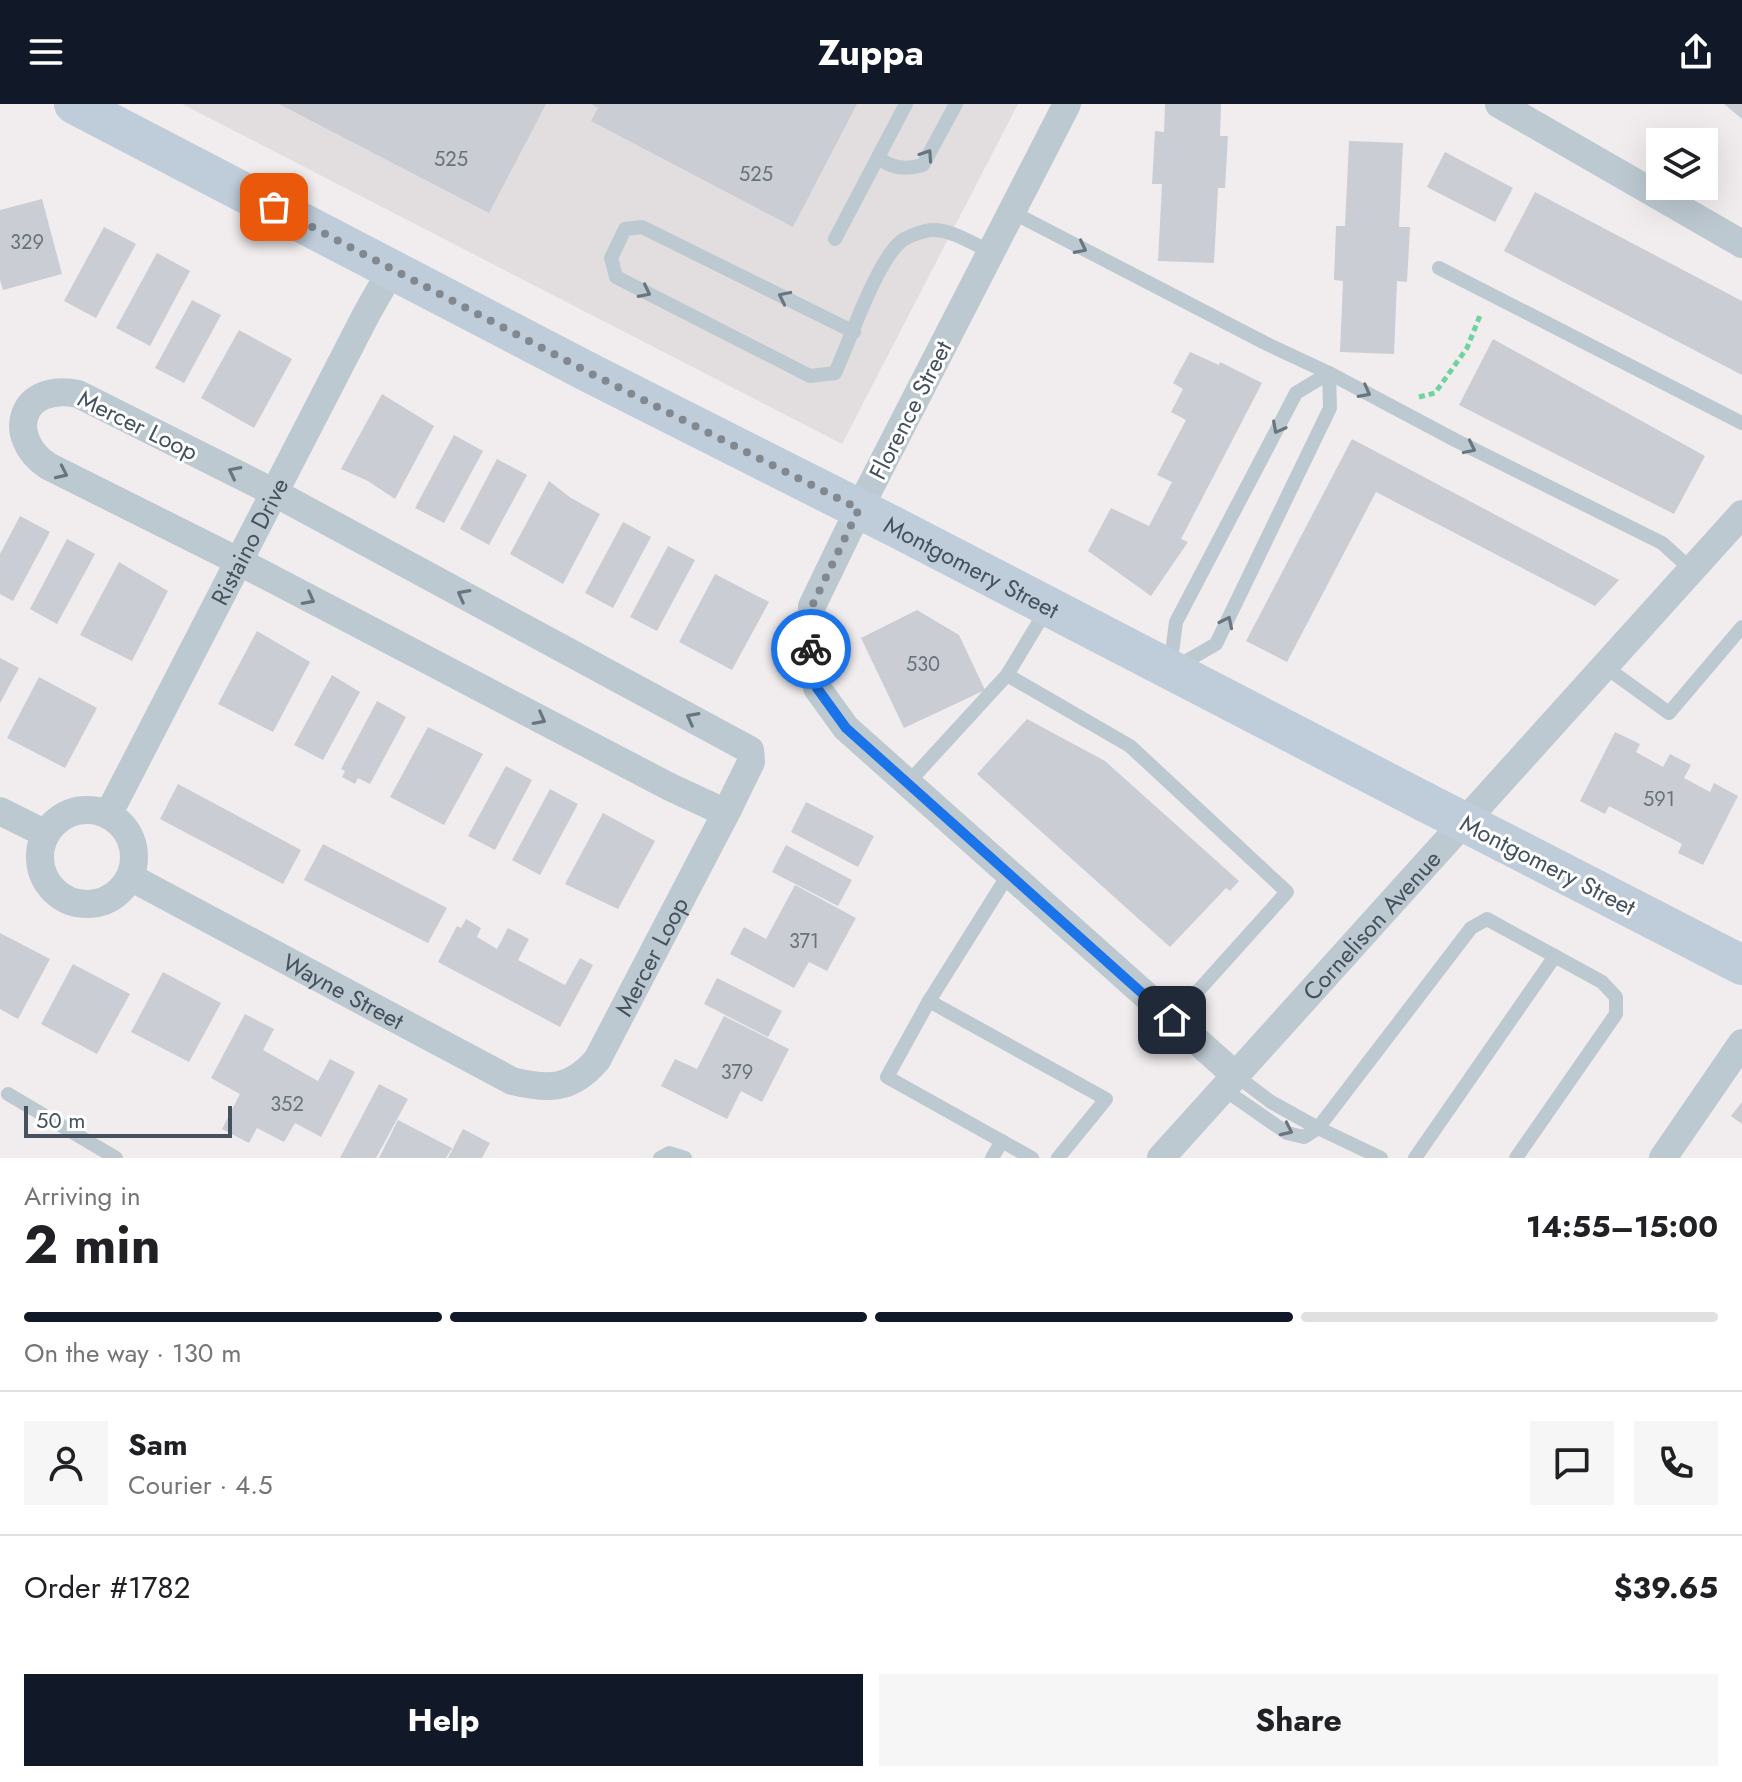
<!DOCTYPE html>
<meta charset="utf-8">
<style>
:root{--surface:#fff;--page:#f6f6f6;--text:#202124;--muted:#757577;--line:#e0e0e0;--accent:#111827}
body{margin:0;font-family:Jost,sans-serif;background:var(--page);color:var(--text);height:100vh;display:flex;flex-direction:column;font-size:30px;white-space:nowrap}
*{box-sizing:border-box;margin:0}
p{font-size:26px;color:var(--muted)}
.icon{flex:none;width:44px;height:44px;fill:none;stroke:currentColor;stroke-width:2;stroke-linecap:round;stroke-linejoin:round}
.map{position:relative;height:1054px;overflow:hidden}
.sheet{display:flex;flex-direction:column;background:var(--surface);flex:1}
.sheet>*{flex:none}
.fabs{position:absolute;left:1646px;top:24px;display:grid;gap:16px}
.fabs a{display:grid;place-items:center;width:72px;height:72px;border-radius:0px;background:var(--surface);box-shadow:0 8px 32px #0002;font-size:40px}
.scale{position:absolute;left:24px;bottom:20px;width:208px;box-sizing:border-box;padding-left:8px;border:4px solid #45525d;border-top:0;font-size:22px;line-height:28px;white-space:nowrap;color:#45525d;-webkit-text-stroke:6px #fff;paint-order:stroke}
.pin{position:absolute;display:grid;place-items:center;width:68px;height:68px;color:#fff;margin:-34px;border-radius:16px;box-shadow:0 4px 12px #0006}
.courier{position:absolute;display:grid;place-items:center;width:80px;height:80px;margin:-40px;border:6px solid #1a73e8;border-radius:50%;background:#fff;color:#222;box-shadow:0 2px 10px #0007}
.head em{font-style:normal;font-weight:700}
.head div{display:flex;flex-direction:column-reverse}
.head{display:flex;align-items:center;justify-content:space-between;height:136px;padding:0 24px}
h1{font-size:52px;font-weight:700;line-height:60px}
.bar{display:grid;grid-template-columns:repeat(4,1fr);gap:12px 8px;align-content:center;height:96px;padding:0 24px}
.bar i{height:10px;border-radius:6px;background:var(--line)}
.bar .selected{background:var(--accent)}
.bar p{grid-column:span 4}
.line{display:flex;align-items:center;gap:20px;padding:0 24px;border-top:2px solid var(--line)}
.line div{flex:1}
.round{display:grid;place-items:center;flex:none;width:84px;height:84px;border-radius:0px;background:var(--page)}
.button{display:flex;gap:16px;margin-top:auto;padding:16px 24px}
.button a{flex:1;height:92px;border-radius:0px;background:var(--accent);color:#fff;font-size:32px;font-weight:700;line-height:92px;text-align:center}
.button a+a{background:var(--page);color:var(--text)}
header{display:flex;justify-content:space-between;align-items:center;height:104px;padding:0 24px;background:var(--accent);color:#fff;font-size:36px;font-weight:700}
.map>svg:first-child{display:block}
.education{fill:#e2dee0}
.building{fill:#cacdd3}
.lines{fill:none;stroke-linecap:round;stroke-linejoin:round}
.path{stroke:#6ed39d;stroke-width:5;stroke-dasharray:6 4;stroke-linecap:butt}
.lane{stroke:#bdc9d1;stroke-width:14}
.street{stroke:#bdc9d1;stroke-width:28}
.secondary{stroke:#bfccd9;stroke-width:40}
.secondary-bridge{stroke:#bfccd9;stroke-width:40}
.oneway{stroke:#697680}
.done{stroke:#818890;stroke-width:8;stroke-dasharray:0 14.4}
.route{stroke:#1a73e8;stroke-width:10}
.labels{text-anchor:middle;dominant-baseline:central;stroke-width:6;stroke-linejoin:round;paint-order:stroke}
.number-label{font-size:20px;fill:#66717a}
.street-label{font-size:24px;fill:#45525d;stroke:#fff}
</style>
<header><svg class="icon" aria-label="menu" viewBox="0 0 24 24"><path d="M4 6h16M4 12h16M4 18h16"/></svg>Zuppa<svg class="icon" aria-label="share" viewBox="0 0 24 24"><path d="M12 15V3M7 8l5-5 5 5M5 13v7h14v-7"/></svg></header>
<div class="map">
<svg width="1742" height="1054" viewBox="0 0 1742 1054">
<rect width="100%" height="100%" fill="#f1edee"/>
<polygon class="education" points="182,0 1018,0 842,340"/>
<g class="building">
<polygon points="279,0 546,0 489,109"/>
<polygon points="591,0 857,0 793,123 591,17 598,4"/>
<polygon points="1165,0 1221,0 1220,32 1228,32 1225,84 1218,84 1214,159 1158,157 1162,80 1152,80 1155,27 1164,28"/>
<polygon points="1724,0 1742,0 1742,15"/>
<polygon points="1349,37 1403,39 1399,123 1410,123 1407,178 1397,177 1394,250 1340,248 1343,177 1334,176 1336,122 1345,122"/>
<polygon points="1445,48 1513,84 1495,118 1427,83"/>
<polygon points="1535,88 1742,197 1742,271 1504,147"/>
<polygon points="42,95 62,170 3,186 0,176 0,106"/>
<polygon points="104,123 136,140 96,214 64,197"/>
<polygon points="157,149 190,167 150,242 116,224"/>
<polygon points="192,196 221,211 184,279 155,264"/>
<polygon points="239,226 292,255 254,324 201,294"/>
<polygon points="1493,235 1705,352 1674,410 1459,301"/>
<polygon points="1190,248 1219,261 1220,258 1262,279 1181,435 1188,438 1151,492 1088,447 1111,404 1149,422 1172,378 1157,371 1186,316 1171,308 1183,285 1173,279"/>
<polygon points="382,290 434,322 395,395 368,377 341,365"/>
<polygon points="454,331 483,347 444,419 415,404"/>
<polygon points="1352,335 1619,476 1595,502 1376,388 1287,558 1246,537"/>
<polygon points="497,355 527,371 489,441 460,425"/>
<polygon points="549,377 571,394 600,410 563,480 510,450"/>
<polygon points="20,412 50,428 13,497 0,490 0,450"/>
<polygon points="623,418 651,433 613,504 585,489"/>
<polygon points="67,435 95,450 57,520 30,505"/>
<polygon points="668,442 695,456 657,527 630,513"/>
<polygon points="119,458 168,487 132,557 80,531"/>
<polygon points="715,470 769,498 732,566 679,538"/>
<polygon points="917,506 959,531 985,586 904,624 861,534"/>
<polygon points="257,527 310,558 273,628 218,600"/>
<polygon points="0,554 19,564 0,599"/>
<polygon points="332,571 360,588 323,656 294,641"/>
<polygon points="39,573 97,604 65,664 7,634"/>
<polygon points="377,597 406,613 370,680 358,674 355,680 342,673 345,667 341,665"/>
<polygon points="1027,615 1105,657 1239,777 1230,787 1226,784 1170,843 977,670"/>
<polygon points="428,623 483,650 444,721 390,693"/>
<polygon points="1615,628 1640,640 1636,648 1663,663 1670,650 1691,661 1684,674 1710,688 1714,679 1738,692 1703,761 1678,749 1682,740 1609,702 1605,710 1580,697"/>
<polygon points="506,662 532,676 495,746 468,732"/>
<polygon points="178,680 301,746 283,780 160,715"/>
<polygon points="550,685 578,700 540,771 512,756"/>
<polygon points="806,698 874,732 858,763 791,728"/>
<polygon points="603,709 655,737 618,805 565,780"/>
<polygon points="323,740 447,804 428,839 304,776"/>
<polygon points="786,741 852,776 838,802 772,768"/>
<polygon points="795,781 856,814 827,867 809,858 794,884 730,850 744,823 766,835"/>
<polygon points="466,815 481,824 477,833 497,845 508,824 529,835 518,856 565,881 580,854 593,861 560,923 438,858 457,822 461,824"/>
<polygon points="0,829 50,855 18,915 0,905"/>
<polygon points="73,860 130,890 97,950 41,920"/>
<polygon points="163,868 221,899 189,958 131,928"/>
<polygon points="717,874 782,907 768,933 704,900"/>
<polygon points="245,910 274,925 263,946 318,977 330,955 355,968 321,1033 295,1019 284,1038 257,1024 249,1039 222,1025 240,990 211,974"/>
<polygon points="724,912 789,945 762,998 741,987 727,1015 661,982 675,955 697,965"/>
<polygon points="379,980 408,995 376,1054 340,1054"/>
<polygon points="1742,998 1742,1020 1731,1012"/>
<polygon points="398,1016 452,1044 446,1054 379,1054"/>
<polygon points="463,1025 490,1039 482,1054 448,1054"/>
</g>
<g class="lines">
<polyline class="path" points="1419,293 1435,289 1467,244 1481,209"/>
<g class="lane">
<path d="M878,53C891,65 906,66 923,61L956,0"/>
<polyline points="1012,108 1267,240 1329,269 1455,336 1662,439 1692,466"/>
<polyline points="835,135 906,0"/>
<polyline points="1439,164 1742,319"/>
<path d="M854,228L642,123L625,125L611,154L616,173L810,272L835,269C851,234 874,164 899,139C905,133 924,126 933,126C953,126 973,140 991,148"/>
<polyline points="1604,562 1669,609 1742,523"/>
<polyline points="1176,563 1216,540 1330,304 1329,269"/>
<polyline points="1170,564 1176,518 1296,289 1329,269"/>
<polyline points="1007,571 1048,503"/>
<polyline points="907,680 1007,571 1130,642 1287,788 1172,916"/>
<polyline points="1008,771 929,897 887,973 1032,1054"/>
<polyline points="929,897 1106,995 1058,1054"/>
<polyline points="1222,984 1287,1029 1304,1033 1318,1024 1271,998 1234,970"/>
<polyline points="8,990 116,1054"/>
<polyline points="660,1054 669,1049 685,1054"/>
<polyline points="992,1054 1002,1037"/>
<polyline points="1381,1054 1318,1024 1471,824 1487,815 1602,878 1616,893 1616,910 1516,1054"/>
<polyline points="1415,1054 1555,852"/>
</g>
<g class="street">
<polyline points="1067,0 859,405 812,502 810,540 817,584 846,624 1234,970"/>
<polyline points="1499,0 1742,140"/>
<circle cx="87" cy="753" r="47"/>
<polyline points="0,707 46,730"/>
<path id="s1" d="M108,711L367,209L392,165"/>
<path id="s2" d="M130,773L512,977C549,986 571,986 597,956L726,709L751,658L750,646L275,389L78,290C21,278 4,332 48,362L240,458L670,683L726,709"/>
<path id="s3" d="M1161,1054L1742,410"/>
<polyline points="1663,1054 1742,939"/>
</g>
<g class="secondary">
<path id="s4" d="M74,0L590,269L899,425L1425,698"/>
<polyline points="1503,738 1742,861"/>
</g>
<polyline class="secondary-bridge" points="1425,698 1503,738"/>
</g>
<defs><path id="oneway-chevron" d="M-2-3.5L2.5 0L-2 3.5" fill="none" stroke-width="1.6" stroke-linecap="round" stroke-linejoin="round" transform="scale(2)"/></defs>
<g class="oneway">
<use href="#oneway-chevron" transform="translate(927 51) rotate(-56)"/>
<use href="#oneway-chevron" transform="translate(1081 144) rotate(27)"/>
<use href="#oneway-chevron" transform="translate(645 188) rotate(27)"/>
<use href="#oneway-chevron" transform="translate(784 193) rotate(-154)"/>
<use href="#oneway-chevron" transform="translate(1365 288) rotate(28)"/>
<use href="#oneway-chevron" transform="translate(1278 324) rotate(118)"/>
<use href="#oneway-chevron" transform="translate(1470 344) rotate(26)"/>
<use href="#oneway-chevron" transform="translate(234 368) rotate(-153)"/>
<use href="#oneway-chevron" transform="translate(62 369) rotate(25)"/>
<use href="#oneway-chevron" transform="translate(463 491) rotate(-152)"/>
<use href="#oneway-chevron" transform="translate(309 495) rotate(28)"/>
<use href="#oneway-chevron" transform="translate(1227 518) rotate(-64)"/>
<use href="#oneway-chevron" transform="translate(692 614) rotate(-152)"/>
<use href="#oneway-chevron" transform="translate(540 615) rotate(28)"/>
<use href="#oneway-chevron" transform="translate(1287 1026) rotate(25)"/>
</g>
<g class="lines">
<polyline class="done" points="274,103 590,269 859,405 812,502 811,545"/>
<polyline class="route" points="811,545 817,584 846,624 1172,916"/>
</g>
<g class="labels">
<g class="number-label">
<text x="451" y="55">525</text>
<text x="756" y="70">525</text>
<text x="27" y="138">329</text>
<text x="923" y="560">530</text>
<text x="1659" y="695">591</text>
<text x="804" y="837">371</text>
<text x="737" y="968">379</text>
<text x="287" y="1000">352</text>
</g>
<g class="street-label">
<text transform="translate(910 306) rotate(-63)">Florence Street</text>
<text transform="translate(138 321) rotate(26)">Mercer Loop</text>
<text stroke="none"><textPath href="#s1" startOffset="308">Ristaino Drive</textPath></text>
<text stroke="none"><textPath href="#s4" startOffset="1010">Montgomery Street</textPath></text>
<text transform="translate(1548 761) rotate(27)">Montgomery Street</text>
<text stroke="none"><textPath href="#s3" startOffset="314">Cornelison Avenue</textPath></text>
<text stroke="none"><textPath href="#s2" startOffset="644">Mercer Loop</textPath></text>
<text stroke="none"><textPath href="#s2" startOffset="242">Wayne Street</textPath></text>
</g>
</g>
</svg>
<div class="fabs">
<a><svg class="icon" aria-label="layers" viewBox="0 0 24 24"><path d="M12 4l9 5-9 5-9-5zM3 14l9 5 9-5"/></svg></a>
</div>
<div class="scale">50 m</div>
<div class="pin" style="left:274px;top:103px;background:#ea580c"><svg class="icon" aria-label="bag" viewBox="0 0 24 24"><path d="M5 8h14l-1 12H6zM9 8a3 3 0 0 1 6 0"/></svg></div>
<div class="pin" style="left:1172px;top:916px;background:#1f2937"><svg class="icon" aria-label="home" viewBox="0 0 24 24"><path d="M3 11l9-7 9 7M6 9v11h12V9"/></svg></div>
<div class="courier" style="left:811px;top:545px"><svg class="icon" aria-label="bike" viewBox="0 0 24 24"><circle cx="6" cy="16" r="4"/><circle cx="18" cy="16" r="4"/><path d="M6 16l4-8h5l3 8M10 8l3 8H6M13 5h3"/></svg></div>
</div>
<section class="sheet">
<div class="head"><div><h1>2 min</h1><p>Arriving in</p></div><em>14:55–15:00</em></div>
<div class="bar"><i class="selected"></i><i class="selected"></i><i class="selected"></i><i></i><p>On the way · 130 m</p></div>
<div class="line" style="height:144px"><a class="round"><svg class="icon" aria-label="person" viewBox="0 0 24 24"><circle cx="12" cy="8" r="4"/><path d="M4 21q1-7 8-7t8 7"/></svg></a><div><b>Sam</b><p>Courier · 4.5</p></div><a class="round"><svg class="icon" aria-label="chat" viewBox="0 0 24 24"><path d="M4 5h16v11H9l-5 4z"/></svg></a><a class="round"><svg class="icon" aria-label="phone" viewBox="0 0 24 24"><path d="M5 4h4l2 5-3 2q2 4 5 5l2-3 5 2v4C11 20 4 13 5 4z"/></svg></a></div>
<div class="line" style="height:104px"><div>Order #1782</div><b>$39.65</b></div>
<div class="button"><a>Help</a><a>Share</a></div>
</section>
